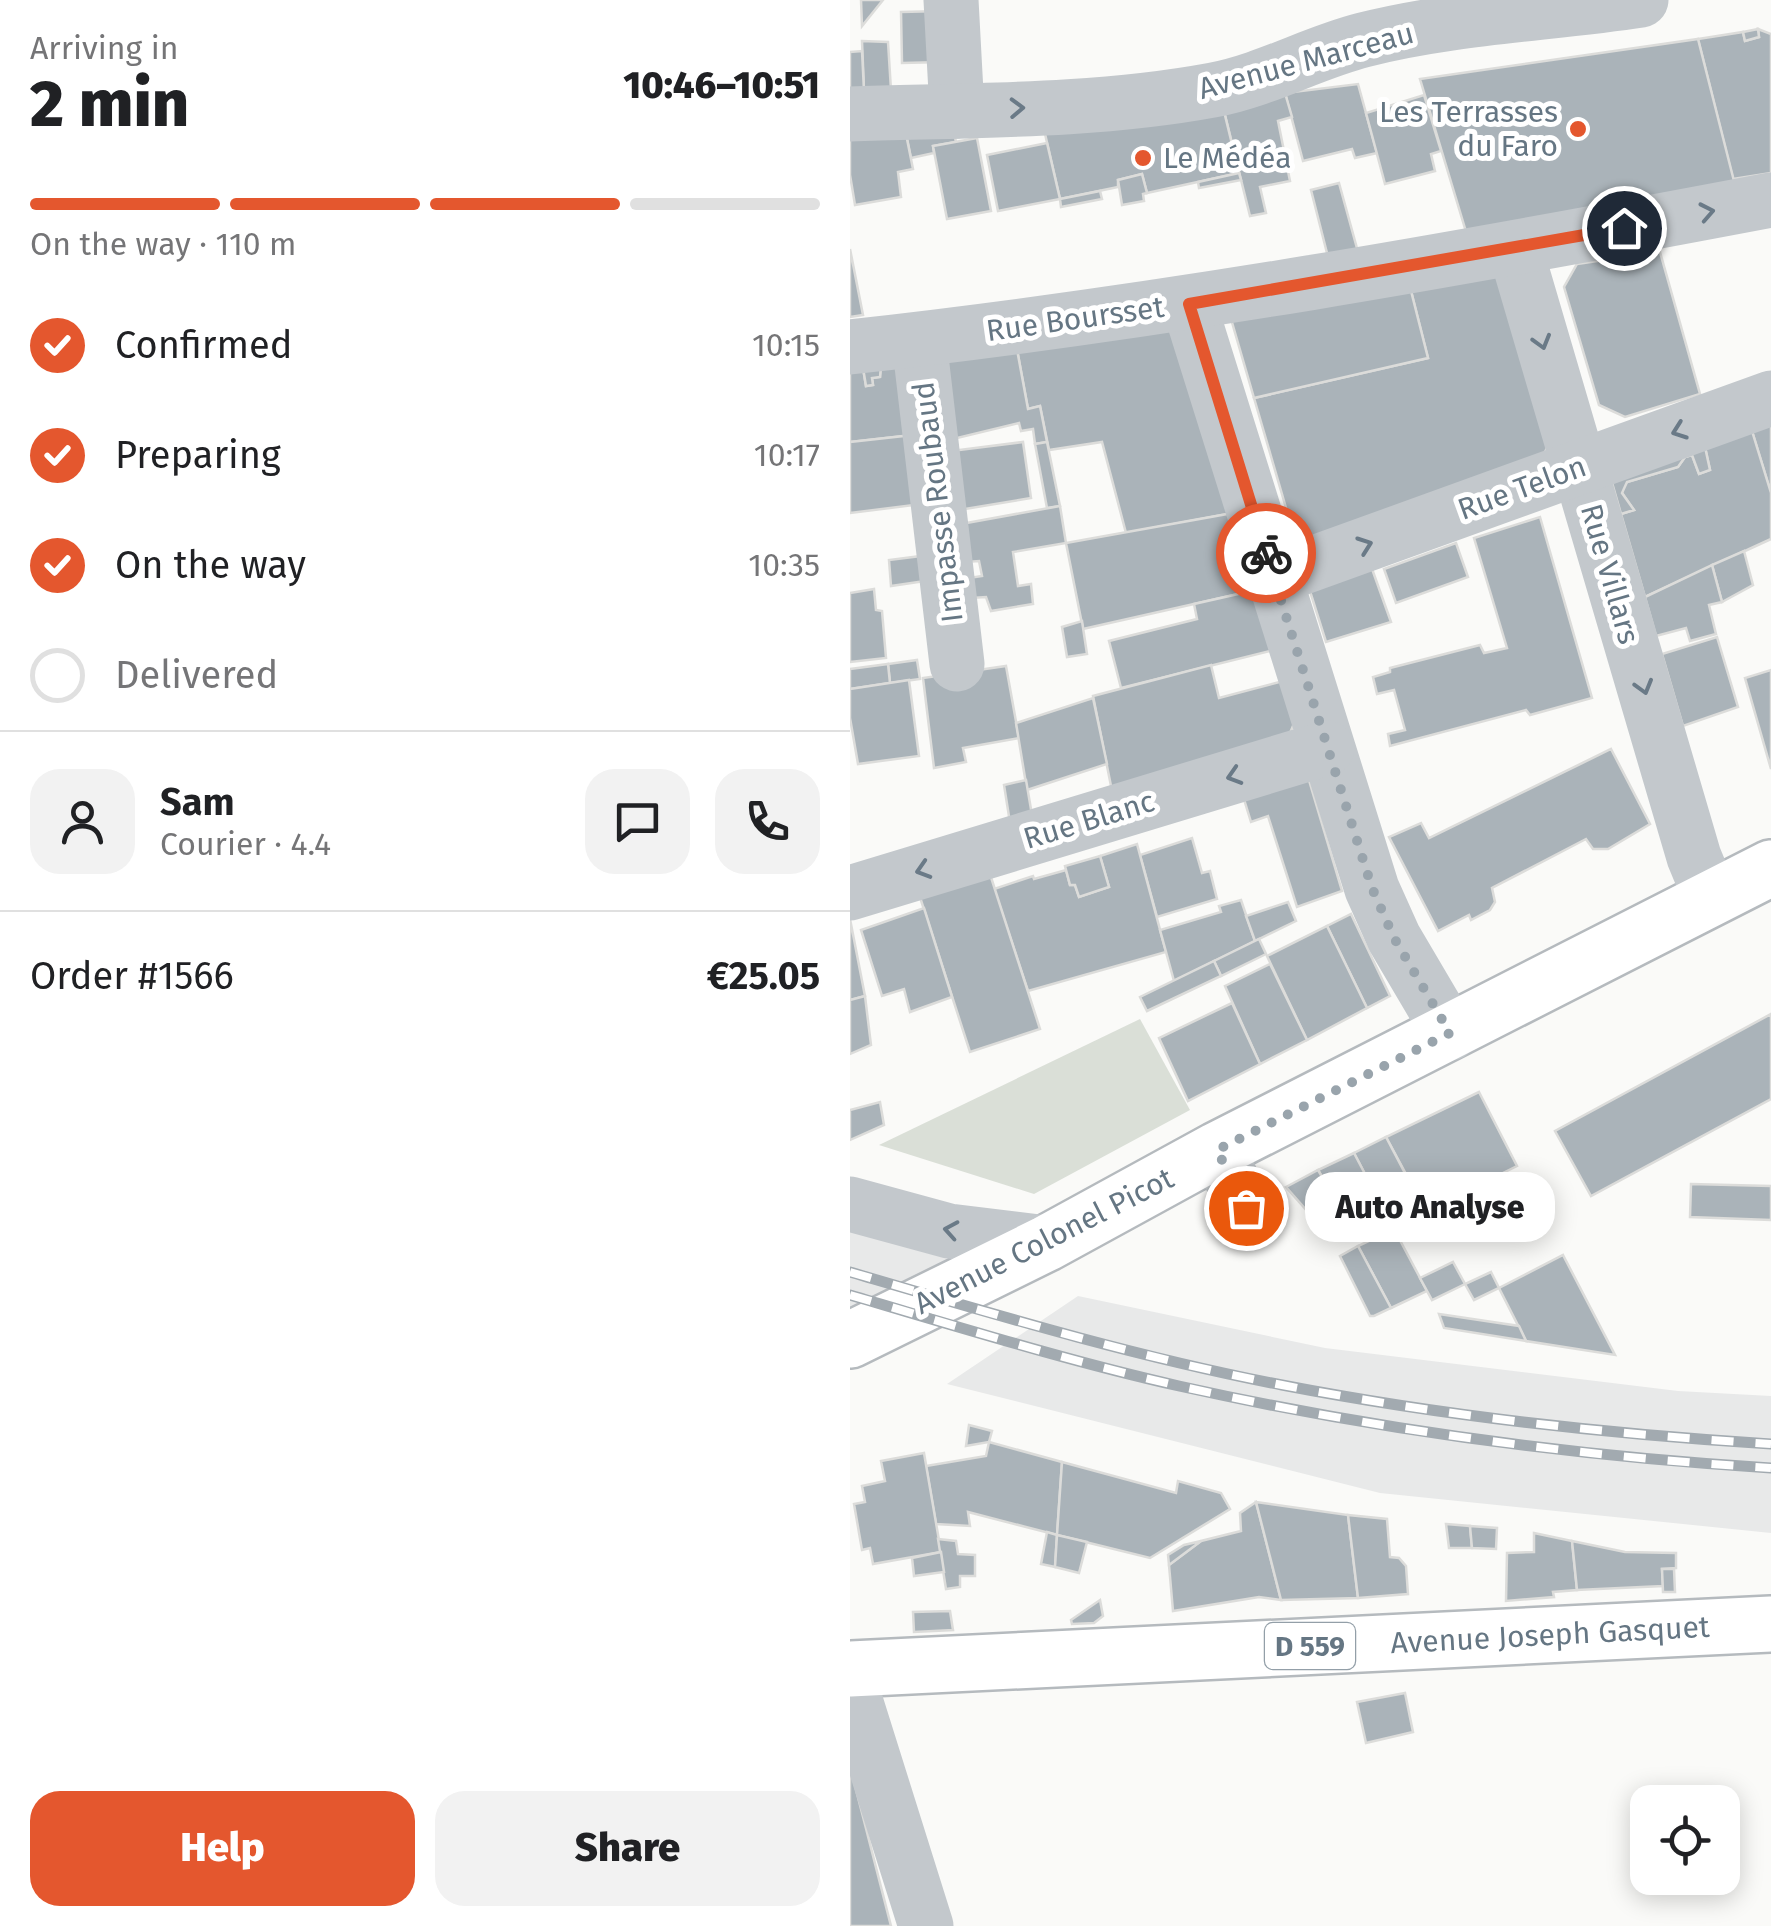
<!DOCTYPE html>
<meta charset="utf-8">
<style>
:root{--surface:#fff;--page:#f2f2f2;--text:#202124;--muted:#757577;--line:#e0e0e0;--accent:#e4572e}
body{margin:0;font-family:"Fira Sans",sans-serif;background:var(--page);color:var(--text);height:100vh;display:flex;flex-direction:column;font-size:38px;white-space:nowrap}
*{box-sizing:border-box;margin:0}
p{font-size:32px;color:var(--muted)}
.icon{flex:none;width:55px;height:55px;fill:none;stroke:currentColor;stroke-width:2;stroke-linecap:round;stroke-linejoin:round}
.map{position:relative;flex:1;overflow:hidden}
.drawer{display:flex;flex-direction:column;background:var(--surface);width:850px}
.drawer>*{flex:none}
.buttons{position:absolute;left:780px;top:1785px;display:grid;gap:20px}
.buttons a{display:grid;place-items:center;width:110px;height:110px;border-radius:20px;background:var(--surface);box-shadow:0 5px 25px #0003;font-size:50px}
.pin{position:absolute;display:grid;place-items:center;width:85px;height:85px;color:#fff;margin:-42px;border:5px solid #fff;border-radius:50%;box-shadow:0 2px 10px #0007}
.courier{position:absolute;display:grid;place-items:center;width:100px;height:100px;margin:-50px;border:8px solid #e4572e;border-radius:50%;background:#fff;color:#222;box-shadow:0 2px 12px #0007}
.bubble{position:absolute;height:70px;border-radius:30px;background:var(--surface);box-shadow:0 5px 25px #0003;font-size:32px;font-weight:800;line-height:70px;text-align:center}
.head em{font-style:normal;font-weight:800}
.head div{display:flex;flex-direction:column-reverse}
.head{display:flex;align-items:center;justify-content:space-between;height:170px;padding:0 30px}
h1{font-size:65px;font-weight:800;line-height:75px}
.bar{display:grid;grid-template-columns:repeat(4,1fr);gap:15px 10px;align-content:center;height:120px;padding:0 30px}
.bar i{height:12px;border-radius:8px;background:var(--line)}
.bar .on{background:var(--accent)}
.bar p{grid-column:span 4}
.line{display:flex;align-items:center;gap:25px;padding:0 30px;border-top:2px solid var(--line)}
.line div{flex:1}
.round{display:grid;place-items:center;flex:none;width:105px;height:105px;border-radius:30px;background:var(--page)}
ol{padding:0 30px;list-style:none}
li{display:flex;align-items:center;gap:30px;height:110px}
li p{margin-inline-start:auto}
li .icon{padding:10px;border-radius:50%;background:var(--accent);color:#fff;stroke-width:4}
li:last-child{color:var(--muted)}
li i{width:55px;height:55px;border:5px solid var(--line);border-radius:50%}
.primary-button{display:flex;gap:20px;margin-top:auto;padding:20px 30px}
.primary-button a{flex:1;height:115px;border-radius:30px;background:var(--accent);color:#fff;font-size:40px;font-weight:800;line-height:115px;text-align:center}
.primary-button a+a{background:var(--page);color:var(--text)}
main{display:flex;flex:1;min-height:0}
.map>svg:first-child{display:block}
.built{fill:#e8e9e9}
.green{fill:#dadfd7}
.building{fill:#aab3b9;stroke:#dcdcda;stroke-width:2.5}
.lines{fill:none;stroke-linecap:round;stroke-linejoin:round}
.major-casing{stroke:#b5babe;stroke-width:60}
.minor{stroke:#c3c8cc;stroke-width:55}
.major{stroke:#fff;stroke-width:55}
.rail-casing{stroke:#a2aab0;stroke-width:11}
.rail{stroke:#fff;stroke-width:8;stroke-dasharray:22;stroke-linecap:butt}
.oneway{stroke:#6a7a87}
.done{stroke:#99a4ac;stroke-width:10;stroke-dasharray:0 18}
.route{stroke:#e4572e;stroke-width:12}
.poi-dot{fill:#e4572e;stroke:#fff;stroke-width:4}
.labels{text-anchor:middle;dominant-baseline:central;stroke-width:10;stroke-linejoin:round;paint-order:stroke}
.shield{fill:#fff;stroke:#939fa8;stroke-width:2.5}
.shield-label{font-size:28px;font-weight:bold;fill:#657683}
.street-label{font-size:30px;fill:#657683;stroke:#fff}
.poi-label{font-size:30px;fill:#657683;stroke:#fff;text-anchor:end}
</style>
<main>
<section class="drawer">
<div class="head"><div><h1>2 min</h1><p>Arriving in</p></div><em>10:46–10:51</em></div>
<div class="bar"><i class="on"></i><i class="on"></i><i class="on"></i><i></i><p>On the way · 110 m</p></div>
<ol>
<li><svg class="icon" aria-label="check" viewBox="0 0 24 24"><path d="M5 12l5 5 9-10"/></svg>Confirmed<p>10:15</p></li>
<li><svg class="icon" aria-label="check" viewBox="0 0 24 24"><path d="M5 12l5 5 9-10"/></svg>Preparing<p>10:17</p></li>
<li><svg class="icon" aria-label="check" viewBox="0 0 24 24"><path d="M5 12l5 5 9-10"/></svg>On the way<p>10:35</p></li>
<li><i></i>Delivered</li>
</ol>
<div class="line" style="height:180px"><a class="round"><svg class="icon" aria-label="person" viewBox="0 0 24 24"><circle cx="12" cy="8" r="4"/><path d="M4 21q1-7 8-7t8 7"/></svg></a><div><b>Sam</b><p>Courier · 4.4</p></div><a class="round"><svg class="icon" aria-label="chat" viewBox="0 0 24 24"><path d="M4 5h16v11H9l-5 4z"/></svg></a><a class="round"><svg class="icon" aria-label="phone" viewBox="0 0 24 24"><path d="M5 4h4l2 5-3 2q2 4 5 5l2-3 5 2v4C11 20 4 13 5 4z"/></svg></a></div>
<div class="line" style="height:130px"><div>Order #1566</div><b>€25.05</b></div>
<div class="primary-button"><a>Help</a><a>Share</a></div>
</section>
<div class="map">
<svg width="921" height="1926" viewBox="0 0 921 1926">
<rect width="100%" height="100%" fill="#fafaf8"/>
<g class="built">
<polygon points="0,1225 121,1263 0,1319"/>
<polygon points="228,1296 475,1348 828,1391 921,1396 921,1533 530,1493 97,1384"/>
</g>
<polygon class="green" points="290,1019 340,1110 184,1194 29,1145"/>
<g class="building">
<polygon points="11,0 33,0 12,26"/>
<polygon points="92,11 94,62 52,63 51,12"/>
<polygon points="908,29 921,34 921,173 883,179 848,39 893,32 895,41 909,37"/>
<polygon points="908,29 909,37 895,41 893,32"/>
<polygon points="848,39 886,189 617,235 570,79"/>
<polygon points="12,41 38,42 41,90 14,91"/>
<polygon points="12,51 14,91 0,92 0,52"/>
<polygon points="508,84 527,153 505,158 502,149 453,161 435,93"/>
<polygon points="435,93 442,117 428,121 440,181 410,187 416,213 400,216 372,103"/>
<polygon points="574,95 591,151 581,154 585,171 535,184 516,113"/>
<polygon points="372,103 389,173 297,193 292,174 268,180 268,187 210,199 193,125"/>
<polygon points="102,123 106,142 83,146 84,153 61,158 54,124"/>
<polygon points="54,124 63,169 48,172 51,197 5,205 0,175 0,128"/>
<polygon points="127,138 141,211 97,219 83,146"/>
<polygon points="197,143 210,199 148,211 137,155"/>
<polygon points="389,173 391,180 349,188 348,182"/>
<polygon points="292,174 297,193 293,194 294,201 272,205 268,180"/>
<polygon points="489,183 508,252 478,257 461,190"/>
<polygon points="250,191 252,199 211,207 210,199"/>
<polygon points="0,249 13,315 0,317"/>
<polygon points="810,252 850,394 775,417 749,405 714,287 727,264"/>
<polygon points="649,269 699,443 688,468 467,543 443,532 404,398 578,358 559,283"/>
<polygon points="559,283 578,358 404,398 379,312"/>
<polygon points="309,322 333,340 383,513 276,533 252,442 199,450 190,406 178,409 166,344"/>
<polygon points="166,344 178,409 190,406 197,442 185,444 183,429 171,431 169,423 99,440 95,355"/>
<polygon points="47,364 63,435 0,442 0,370 13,368 16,386 23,385 22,378 30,377 31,365"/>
<polygon points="31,365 30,377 22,378 23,385 16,386 13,368"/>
<polygon points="921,424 921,493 902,431"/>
<polygon points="902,431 921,493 921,539 795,597 771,514 784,510 772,493 773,487 777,482 828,467 835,457 842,455 849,474 860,470 855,447"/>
<polygon points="63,435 72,504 0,513 0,442"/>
<polygon points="173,442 181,498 109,510 101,451"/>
<polygon points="197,442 210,506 197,508 185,444"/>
<polygon points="855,447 860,470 849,474 842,455 835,457 828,467 777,482 772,493 784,510 771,514 761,479"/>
<polygon points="210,506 216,543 163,552 168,586 181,584 183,604 141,611 136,597 121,598 119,578 132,576 129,561 116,562 111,524"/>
<polygon points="383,513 406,590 233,629 216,543"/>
<polygon points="690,517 742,698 680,715 676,710 540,746 538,734 555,730 544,690 527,694 523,677 540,672 540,668 630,645 634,653 657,648 624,538"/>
<polygon points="606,543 618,577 546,603 534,569"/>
<polygon points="894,551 903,585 872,602 862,565"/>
<polygon points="79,555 82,580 41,586 39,560"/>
<polygon points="862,565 872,602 859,605 866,634 840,641 836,628 806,636 795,597"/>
<polygon points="521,566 541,622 476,642 459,588"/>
<polygon points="24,589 26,610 32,611 36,658 0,662 0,593"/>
<polygon points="406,590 424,650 271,688 259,641 347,619 344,604"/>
<polygon points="232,621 237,654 217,657 212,627"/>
<polygon points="867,637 888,707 833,726 812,654"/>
<polygon points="67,660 70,679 40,683 38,664"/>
<polygon points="38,664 40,683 0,689 0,669"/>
<polygon points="361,665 369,698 433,681 445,721 436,743 263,796 243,696"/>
<polygon points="156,666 169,738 113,748 116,762 84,768 73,678"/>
<polygon points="921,670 921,769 895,678"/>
<polygon points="59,680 69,756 8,764 0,718 0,689"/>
<polygon points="243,698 257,764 177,790 166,723"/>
<polygon points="761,749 800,824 758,849 743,849 736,839 642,888 645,902 640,910 621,920 619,915 588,931 539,837 571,823 579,838"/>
<polygon points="458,777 492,891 447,907 418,816 401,822 393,796"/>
<polygon points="176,780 183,821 161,829 154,785"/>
<polygon points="342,838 352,873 360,871 367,899 307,917 290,855"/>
<polygon points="287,844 316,952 178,991 144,889 183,876 184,879 216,870 220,885 225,885 229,897 259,887 250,856"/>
<polygon points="250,856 259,887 229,897 225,885 220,885 215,866"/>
<polygon points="139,871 190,1029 120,1052 68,891"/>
<polygon points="391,900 405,941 324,981 310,930 371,912 369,906"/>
<polygon points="438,902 446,921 405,941 396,916"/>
<polygon points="74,908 102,997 60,1012 54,989 32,996 11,930"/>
<polygon points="501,914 540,996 517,1008 477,926"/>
<polygon points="0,919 15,996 0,1000"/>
<polygon points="477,926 517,1008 457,1040 417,956"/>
<polygon points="409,939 416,954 371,976 364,961"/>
<polygon points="364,961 371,976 297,1011 290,997"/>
<polygon points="420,964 457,1040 410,1064 375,986"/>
<polygon points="15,996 21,1045 0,1054 0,1000"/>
<polygon points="382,1003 410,1064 338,1101 309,1038"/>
<polygon points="921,1014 921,1099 741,1196 705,1131"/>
<polygon points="629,1092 667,1166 576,1211 536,1137"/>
<polygon points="30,1102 34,1125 0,1140 0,1110"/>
<polygon points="536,1137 570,1202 537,1216 504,1153"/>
<polygon points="504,1153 537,1216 532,1218 532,1224 520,1224 519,1216 496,1218 468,1170"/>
<polygon points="468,1170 496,1218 466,1221 436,1187"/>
<polygon points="841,1184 921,1186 921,1220 840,1217"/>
<polygon points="544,1229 577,1291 541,1308 508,1246"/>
<polygon points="508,1246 541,1308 524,1316 520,1316 490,1256"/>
<polygon points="713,1255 765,1355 676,1341 649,1288"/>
<polygon points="603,1262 615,1284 582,1300 570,1278"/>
<polygon points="641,1272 649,1288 624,1300 615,1284"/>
<polygon points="589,1314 669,1326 676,1341 594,1328"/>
<polygon points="119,1425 142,1431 139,1442 116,1446"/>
<polygon points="139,1442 212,1462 207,1535 118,1512 120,1526 86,1524 76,1466 136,1456"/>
<polygon points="74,1453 91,1552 23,1564 20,1548 12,1550 4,1504 15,1502 12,1486 35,1481 31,1461"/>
<polygon points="212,1462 326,1493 328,1481 371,1493 380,1509 300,1558 207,1535"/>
<polygon points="406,1502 431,1600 409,1597 323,1611 319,1565 351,1541 391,1531 390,1513"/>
<polygon points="406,1502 498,1515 508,1598 431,1600"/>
<polygon points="498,1515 537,1519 540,1557 549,1558 556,1566 558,1594 508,1598"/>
<polygon points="596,1524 620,1526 622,1548 599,1548"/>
<polygon points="620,1526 647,1528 646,1549 622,1548"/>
<polygon points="197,1532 207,1535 205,1567 191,1564"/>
<polygon points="684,1533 722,1541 727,1590 703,1592 704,1597 656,1601 657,1553 684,1552"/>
<polygon points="207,1535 237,1542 229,1573 205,1567"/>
<polygon points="88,1539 106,1541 108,1554 125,1555 125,1576 110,1576 110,1587 96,1589"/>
<polygon points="351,1541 319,1565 318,1555 334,1545"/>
<polygon points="722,1541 775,1552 826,1553 826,1568 812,1569 813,1586 727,1590"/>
<polygon points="91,1552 94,1572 64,1576 62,1558"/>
<polygon points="812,1569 824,1569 825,1592 813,1592"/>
<polygon points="250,1600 253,1616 244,1623 222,1624 221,1620"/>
<polygon points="100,1611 103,1630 64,1632 63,1612"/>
<polygon points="555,1693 563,1732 516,1743 507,1702"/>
<polygon points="0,1766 41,1926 0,1926"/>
</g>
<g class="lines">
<g class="major-casing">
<g id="major">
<polyline points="0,1340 197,1243 367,1150 921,868"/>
<polyline points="0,1669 921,1624"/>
</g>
</g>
<g class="minor">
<polyline points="101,0 107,111"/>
<path d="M0,114C121,110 244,112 363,90C416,80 462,53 513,40C603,17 699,14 791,0"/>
<polyline points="665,248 844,857 861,898"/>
<polyline points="339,304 522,889 544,938 600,1033"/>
<polyline points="69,340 107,664"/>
<path d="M0,347C309,313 615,258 921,200"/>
<polyline points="423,578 921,398"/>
<polyline points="0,893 477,748"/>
<polyline points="367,1150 396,1208"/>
<polyline points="0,1204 99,1231 197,1243"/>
<polyline points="0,1684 76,1926"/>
</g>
<use href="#major" class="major"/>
<g class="rail-casing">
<g id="rail">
<path d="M0,1272C143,1314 286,1357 432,1385C593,1416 758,1434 921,1444"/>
<path d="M0,1295C109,1327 218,1361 329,1386C523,1429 722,1456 921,1468"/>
</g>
</g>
<use href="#rail" class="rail"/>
</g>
<defs><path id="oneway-chevron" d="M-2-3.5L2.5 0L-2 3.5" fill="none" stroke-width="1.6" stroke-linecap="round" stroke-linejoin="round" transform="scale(2.5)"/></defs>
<g class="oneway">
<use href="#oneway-chevron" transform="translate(167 108) rotate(-2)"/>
<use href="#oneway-chevron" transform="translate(857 212) rotate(-11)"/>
<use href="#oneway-chevron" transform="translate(692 342) rotate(74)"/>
<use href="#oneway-chevron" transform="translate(829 431) rotate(160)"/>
<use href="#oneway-chevron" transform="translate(515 545) rotate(-20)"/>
<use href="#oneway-chevron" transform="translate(794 687) rotate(74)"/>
<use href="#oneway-chevron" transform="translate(384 776) rotate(163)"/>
<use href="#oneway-chevron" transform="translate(73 870) rotate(163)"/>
<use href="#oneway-chevron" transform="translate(101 1230) rotate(-170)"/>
</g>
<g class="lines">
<polyline class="done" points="396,1208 367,1150 600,1033 544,938 522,888 416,553"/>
<polyline class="route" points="416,553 339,304 774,228"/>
</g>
<g class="poi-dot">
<circle cx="728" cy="129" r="10"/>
<circle cx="293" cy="158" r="10"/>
</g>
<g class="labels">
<rect class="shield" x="415" y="1623" width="90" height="46" rx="8"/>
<g class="shield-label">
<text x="460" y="1646">D 559</text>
</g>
<g class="street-label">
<text transform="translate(456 61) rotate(-15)">Avenue Marceau</text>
<text transform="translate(225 319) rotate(-8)">Rue Boursset</text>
<text transform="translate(672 488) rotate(-20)">Rue Telon</text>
<text transform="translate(88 502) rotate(-97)">Impasse Roubaud</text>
<text transform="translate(760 574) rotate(74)">Rue Villars</text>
<text transform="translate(239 820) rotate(-17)">Rue Blanc</text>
<text transform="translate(194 1241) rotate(-27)">Avenue Colonel Picot</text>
<text transform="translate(700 1635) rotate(-3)">Avenue Joseph Gasquet</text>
</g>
<g class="poi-label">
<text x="708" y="112">Les Terrasses<tspan x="708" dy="34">du Faro</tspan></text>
<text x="313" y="158" text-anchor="start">Le Médéa</text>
</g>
</g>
</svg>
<div class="buttons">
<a><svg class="icon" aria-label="locate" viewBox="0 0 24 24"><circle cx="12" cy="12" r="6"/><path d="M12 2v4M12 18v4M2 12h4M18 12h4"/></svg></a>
</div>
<div class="pin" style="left:396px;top:1208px;background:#ea580c"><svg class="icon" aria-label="bag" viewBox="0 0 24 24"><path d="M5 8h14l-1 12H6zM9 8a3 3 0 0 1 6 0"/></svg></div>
<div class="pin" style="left:774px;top:228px;background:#1f2937"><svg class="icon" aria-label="home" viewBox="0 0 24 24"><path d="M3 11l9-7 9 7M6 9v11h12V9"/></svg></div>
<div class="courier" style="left:416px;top:553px"><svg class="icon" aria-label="bike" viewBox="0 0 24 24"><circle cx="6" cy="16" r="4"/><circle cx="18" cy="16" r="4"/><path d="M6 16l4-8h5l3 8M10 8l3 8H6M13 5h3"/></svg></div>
<div class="bubble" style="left:455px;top:1172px;width:250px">Auto Analyse</div>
</div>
</main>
